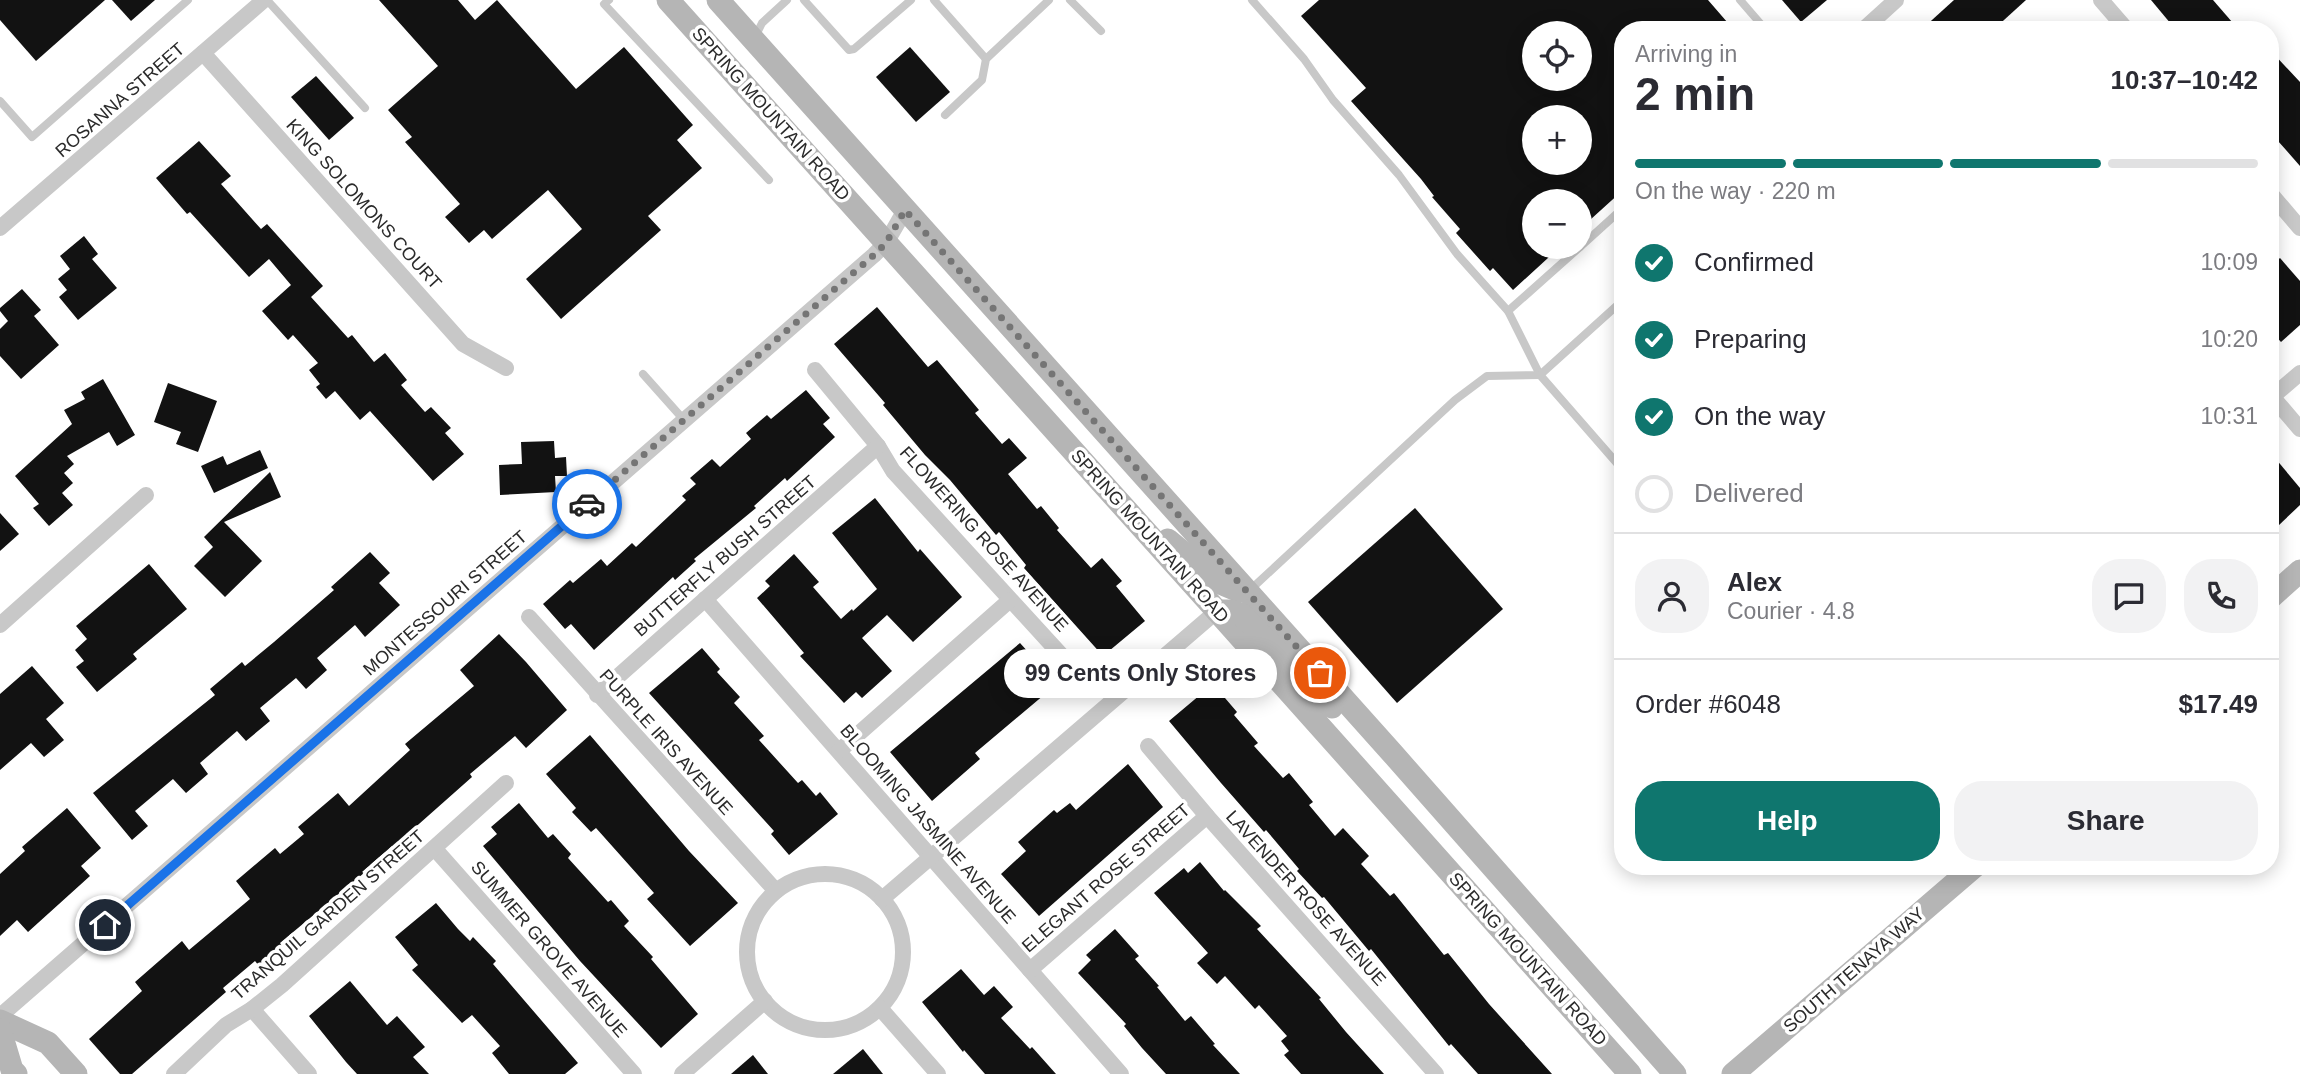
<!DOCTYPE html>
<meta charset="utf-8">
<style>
:root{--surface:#fff;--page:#f2f2f3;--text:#2b2b33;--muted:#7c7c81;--line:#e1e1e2;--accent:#0f766e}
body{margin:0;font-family:Helvetica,sans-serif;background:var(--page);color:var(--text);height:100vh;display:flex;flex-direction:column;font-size:26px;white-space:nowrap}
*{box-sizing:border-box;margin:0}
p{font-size:23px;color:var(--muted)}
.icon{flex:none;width:38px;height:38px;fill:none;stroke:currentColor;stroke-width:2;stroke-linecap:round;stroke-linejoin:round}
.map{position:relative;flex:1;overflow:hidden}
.drawer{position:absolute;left:1614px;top:21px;width:665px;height:854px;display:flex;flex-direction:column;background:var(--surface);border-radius:28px;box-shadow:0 4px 18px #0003}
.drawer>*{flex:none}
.buttons{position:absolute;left:1522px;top:21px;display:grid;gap:14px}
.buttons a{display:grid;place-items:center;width:70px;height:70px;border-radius:50%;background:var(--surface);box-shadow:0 4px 18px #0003;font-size:35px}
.pin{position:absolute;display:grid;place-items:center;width:60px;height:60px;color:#fff;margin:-30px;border:4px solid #fff;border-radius:50%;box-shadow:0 2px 7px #0007}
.courier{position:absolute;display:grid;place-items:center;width:70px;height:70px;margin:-35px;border:5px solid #1a73e8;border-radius:50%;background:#fff;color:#222;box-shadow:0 2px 9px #0007}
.bubble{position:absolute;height:49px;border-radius:24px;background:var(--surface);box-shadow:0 4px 18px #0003;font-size:23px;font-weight:700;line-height:49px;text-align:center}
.overview em{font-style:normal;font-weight:700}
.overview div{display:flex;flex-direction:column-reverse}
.overview{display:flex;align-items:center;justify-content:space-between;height:119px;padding:0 21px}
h1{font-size:46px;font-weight:700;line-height:52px}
.bar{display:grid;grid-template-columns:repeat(4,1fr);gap:10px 7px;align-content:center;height:84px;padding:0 21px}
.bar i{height:9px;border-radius:5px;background:var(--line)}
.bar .on{background:var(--accent)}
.bar p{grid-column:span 4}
.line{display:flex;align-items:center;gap:18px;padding:0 21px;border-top:2px solid var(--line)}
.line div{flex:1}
.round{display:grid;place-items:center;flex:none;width:74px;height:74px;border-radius:28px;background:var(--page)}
ol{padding:0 21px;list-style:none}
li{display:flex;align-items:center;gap:21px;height:77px}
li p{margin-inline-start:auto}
li .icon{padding:7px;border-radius:50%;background:var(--accent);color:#fff;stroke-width:4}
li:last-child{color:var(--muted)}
li i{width:38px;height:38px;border:4px solid var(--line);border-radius:50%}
.cta{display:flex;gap:14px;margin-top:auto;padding:14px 21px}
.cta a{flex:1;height:80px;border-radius:28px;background:var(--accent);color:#fff;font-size:28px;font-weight:700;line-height:80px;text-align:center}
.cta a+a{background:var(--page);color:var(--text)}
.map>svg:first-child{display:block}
.building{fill:#121212;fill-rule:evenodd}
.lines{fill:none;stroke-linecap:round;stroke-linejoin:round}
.lane{stroke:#c8c8c8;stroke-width:8}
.street{stroke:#c8c8c8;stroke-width:16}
.secondary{stroke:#b5b5b5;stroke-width:23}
.done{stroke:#757575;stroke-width:7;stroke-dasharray:0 12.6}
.route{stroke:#1a73e8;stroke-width:9}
.labels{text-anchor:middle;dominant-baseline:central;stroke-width:7;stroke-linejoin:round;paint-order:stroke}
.street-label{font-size:18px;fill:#2b2b2b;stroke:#fff}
</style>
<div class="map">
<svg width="2300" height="1074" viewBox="0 0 2300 1074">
<rect width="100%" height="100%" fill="#fff"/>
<g class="building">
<polygon points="0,0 105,0 36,61 0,20"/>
<polygon points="112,0 155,0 131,21"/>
<polygon points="379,0 458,0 475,20 497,0 576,89 624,47 693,125 677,140 702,168 648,216 661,230 561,319 526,279 582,229 548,190 492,239 484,230 469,243 445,217 460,204 405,142 412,137 388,110 438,66"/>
<path d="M1319,0H1708L1734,30H1622V191L1580,229V201H1535V247H1560L1513,290L1493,268L1490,271L1456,233L1460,229L1432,197L1434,196L1421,179L1351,101L1366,88L1301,16ZM1535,33H1580V79H1535ZM1535,117H1580V163H1535Z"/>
<polygon points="1782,0 1827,0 1801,22"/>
<polygon points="1954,0 2026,0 1993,30 1921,30"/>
<polygon points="2151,0 2213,0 2239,30 2176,30"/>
<polygon points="910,47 950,92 916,122 876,77"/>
<polygon points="2270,50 2300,82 2300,166 2278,141 2270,149"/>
<polygon points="316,76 354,118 329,140 291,97"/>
<polygon points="199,141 231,176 221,184 261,229 267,224 323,286 311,297 348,338 352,335 374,362 385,353 407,380 401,385 425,412 431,407 451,428 445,433 464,454 433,481 370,411 360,420 335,391 326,399 316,387 320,384 309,370 318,363 293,335 288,340 262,311 291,285 269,259 249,277 190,212 187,214 156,178"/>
<polygon points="84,236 98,254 92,259 117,288 78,320 59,297 67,290 58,279 70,269 60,256"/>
<polygon points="2280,258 2300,281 2300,325 2281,342 2270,330 2270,267"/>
<polygon points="22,289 41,310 34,316 59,345 21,379 0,356 0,329 8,321 0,311 0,308"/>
<polygon points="877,307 928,367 937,360 979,410 975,413 1002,444 1009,438 1027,458 1008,474 1037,509 1041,506 1059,528 1057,530 1091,568 1102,558 1122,581 1116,586 1145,621 1103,656 1024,568 1026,565 999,532 996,535 950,480 925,455 883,405 885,403 834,344"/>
<polygon points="103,379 135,435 117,446 109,432 67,456 74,464 64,473 73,483 62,493 73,505 49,526 33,508 39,504 15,476 72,424 64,410 85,399 81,392"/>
<polygon points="168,383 217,401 198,452 176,444 181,432 154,422"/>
<polygon points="806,390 830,418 823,424 835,437 787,481 785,478 754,506 756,508 694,559 696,561 675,580 673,577 594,650 571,624 565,629 543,604 570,580 573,583 601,559 607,566 632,543 636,547 686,500 682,496 696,484 690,478 712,459 720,467 751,439 746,433 767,415 771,419"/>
<polygon points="554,441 555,458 566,457 567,476 555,476 556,492 500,495 499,465 522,464 521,442"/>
<polygon points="260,450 268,468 214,493 201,466 223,456 227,465"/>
<polygon points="2270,452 2300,488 2300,505 2278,526 2270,517"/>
<polygon points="270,472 281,497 224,522 262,561 225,597 194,566 213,547 204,537"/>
<polygon points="875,498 918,552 920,549 962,597 913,642 887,615 862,638 892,671 862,698 856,692 844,703 800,656 804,653 757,598 770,586 765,581 794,554 819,582 813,587 841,619 852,609 853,611 877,589 832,533"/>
<polygon points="1415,508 1503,609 1397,703 1308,602"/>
<polygon points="0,513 19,534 0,551"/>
<polygon points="370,552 390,573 379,583 400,605 365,637 355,625 317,658 327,670 306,689 296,678 260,708 270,721 246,741 237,731 200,763 208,774 186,793 173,779 135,811 148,826 132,840 93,793 215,695 210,689 242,662 245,666 274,642 334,590 331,587"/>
<polygon points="149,564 187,609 133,654 137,659 97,692 76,667 84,661 75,650 87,639 76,626"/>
<polygon points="499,634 526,662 567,710 526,748 515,736 470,774 472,777 393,847 392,846 362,872 364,873 280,943 282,946 259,966 255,961 223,988 226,992 132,1074 120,1074 89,1039 142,991 135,982 182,941 189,950 250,899 236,881 275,848 280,854 304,834 298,827 338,793 349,806 410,750 405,744 474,686 460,670"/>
<polygon points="1020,643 1057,684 975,753 980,759 932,801 890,752"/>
<polygon points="702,648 720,669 717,672 740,697 734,703 764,736 759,740 798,783 802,780 816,796 820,792 838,814 789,855 771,834 774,831 649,693"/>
<polygon points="32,666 64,703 46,719 64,740 44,757 31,743 0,770 0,694"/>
<polygon points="1213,684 1237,712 1234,715 1258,743 1254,746 1283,778 1289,773 1313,802 1309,805 1335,836 1343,828 1369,856 1361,864 1390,896 1394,893 1444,955 1448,953 1489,1004 1552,1074 1478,1074 1451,1044 1449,1046 1371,949 1369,951 1324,897 1322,898 1297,871 1299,869 1266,830 1264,832 1221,783 1169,721"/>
<polygon points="590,735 689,851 738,903 690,946 647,899 654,893 596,828 591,832 572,812 576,808 546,774"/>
<polygon points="1128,764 1163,807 1039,916 1001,874 1026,851 1018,842 1054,810 1057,813 1070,803 1076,810"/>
<polygon points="519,803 548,838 553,834 571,854 568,858 608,902 611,900 629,921 624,926 653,957 651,959 698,1014 661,1048 580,961 483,846 497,834 491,827"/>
<polygon points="67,808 101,848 81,866 90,876 28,932 17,920 0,936 0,874 25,851 22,847"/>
<polygon points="1200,862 1224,891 1225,890 1261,926 1257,929 1321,998 1319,999 1346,1032 1384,1074 1301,1074 1284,1055 1289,1051 1281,1041 1287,1036 1259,1005 1255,1009 1225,976 1217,984 1197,963 1208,953 1154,893 1184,868 1188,873"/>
<polygon points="436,903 458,929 470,941 473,937 496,961 493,964 578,1063 565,1074 509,1074 492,1053 500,1046 472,1015 462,1023 412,970 418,965 395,937"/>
<polygon points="1115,929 1139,956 1135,959 1159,986 1157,987 1185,1021 1191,1016 1215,1044 1213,1045 1240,1074 1166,1074 1142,1048 1124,1026 1126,1024 1078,973 1091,960 1086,955"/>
<polygon points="961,969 984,995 994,986 1013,1007 1001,1018 1030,1049 1032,1047 1056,1074 985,1074 964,1050 963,1052 922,1002"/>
<polygon points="350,981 387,1025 397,1016 425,1047 413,1057 429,1074 357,1074 346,1062 309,1016"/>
<polygon points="863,1049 883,1074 833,1074"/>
<polygon points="753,1055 768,1074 731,1074"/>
</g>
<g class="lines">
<g class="lane">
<polyline points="267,0 365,108"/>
<polyline points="609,0 604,4 769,180"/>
<polyline points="804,0 849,50 854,49 911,0"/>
<polyline points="934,0 986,59"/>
<polyline points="1070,0 1101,31"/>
<polyline points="1252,0 1304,59 1333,100 1399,175 1457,254 1508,311 1540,375 1622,469"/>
<polyline points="1740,0 1766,30"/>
<polyline points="755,37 762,23 787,0"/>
<polyline points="0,101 32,137 188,0"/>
<polyline points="945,115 982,80 986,59 1049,0"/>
<polyline points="1580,247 1622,209"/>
<polyline points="1508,311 1580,247"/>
<polyline points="643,374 684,420"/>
<polyline points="1250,590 1455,400 1487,376 1540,375 1622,301"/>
</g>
<g class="street">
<polyline points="2101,0 2127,30"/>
<polyline points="1863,30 1896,0"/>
<polyline points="203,53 463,344 506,368"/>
<polyline points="2270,193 2300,228"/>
<polyline points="0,228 264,0"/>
<polyline points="815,370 878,446 893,471 1073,668"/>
<polyline points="2270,394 2300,429"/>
<polyline points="2272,397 2300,373"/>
<polyline points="705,599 1121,1074"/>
<polyline points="529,617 776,891"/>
<polyline points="0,625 146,495"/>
<polyline points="597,695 878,446"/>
<polyline points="1148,746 1207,816 1436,1074"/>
<polyline points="839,751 1010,600"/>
<polyline points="435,849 634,1074"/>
<circle cx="825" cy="952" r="78"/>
<polyline points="882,899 1217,611"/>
<polyline points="1030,970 1207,816"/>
<polyline points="880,1008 938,1074"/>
<polyline points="252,1009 309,1074"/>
<polyline points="0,1016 874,255 886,243 905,210"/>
<polyline points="174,1074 226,1025 252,1009 282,985 506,783"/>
<polyline points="682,1074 765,1001"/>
</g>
<g class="secondary">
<polyline points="668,0 1217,611 1630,1074"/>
<polyline points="718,0 1393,754 1675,1074"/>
<polyline points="1168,540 1220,583 1239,591"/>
<polyline points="2270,598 2300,571"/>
<polyline points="1217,611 1231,611 1241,614 1332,707"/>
<polyline points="0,1021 48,1043 76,1074"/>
<polyline points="0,1030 12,1070 16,1074"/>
<polyline points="1733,1074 1975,866"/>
</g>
</g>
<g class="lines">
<polyline class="done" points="587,504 874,255 886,243 905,210 1320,673"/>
<polyline class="route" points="105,925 587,504"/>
</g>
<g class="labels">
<g class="street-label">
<text transform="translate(120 100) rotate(-41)">ROSANNA STREET</text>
<text transform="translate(771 114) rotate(48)">SPRING MOUNTAIN ROAD</text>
<text transform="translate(364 204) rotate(48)">KING SOLOMONS COURT</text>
<text transform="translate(1150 536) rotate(48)">SPRING MOUNTAIN ROAD</text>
<text transform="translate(984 539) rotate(48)">FLOWERING ROSE AVENUE</text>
<text transform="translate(725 556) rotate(-41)">BUTTERFLY BUSH STREET</text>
<text transform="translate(445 603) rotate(-41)">MONTESSOURI STREET</text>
<text transform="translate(666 742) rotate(48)">PURPLE IRIS AVENUE</text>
<text transform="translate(928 824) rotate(49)">BLOOMING JASMINE AVENUE</text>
<text transform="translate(1106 878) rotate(-41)">ELEGANT ROSE STREET</text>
<text transform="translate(1306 898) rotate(48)">LAVENDER ROSE AVENUE</text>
<text transform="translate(328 915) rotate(-41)">TRANQUIL GARDEN STREET</text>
<text transform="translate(549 949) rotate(49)">SUMMER GROVE AVENUE</text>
<text transform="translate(1528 959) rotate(48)">SPRING MOUNTAIN ROAD</text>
<text transform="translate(1854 970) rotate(-41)">SOUTH TENAYA WAY</text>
</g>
</g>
</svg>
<div class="buttons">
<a><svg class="icon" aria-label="locate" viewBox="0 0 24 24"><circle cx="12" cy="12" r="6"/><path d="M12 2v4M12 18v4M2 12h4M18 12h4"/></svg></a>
<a>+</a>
<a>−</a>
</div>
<div class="pin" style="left:1320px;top:673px;background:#ea580c"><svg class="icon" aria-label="bag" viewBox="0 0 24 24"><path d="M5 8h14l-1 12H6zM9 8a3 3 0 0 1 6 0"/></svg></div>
<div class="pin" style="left:105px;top:925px;background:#1f2937"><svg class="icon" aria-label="home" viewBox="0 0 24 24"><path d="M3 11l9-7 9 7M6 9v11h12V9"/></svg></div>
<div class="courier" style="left:587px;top:504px"><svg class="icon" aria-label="car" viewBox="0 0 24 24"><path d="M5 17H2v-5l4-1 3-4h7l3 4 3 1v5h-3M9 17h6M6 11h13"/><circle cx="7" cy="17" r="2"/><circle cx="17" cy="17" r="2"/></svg></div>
<div class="bubble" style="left:1004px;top:649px;width:273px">99 Cents Only Stores</div>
<section class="drawer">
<div class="overview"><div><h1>2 min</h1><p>Arriving in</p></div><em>10:37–10:42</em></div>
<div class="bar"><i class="on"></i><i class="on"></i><i class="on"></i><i></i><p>On the way · 220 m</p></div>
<ol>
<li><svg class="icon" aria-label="check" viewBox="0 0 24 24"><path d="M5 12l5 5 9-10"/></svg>Confirmed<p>10:09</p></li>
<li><svg class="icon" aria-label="check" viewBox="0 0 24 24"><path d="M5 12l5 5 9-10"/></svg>Preparing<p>10:20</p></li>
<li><svg class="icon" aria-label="check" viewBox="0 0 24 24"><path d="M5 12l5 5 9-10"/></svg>On the way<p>10:31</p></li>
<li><i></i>Delivered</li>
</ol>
<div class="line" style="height:126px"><a class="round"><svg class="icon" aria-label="person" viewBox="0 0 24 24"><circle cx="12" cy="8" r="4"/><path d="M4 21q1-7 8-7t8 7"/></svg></a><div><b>Alex</b><p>Courier · 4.8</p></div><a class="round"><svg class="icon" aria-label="chat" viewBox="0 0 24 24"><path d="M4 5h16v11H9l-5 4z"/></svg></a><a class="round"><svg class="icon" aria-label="phone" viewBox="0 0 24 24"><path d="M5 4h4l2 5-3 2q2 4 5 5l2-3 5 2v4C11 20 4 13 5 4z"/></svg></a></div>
<div class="line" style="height:91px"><div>Order #6048</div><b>$17.49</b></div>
<div class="cta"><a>Help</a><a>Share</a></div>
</section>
</div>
